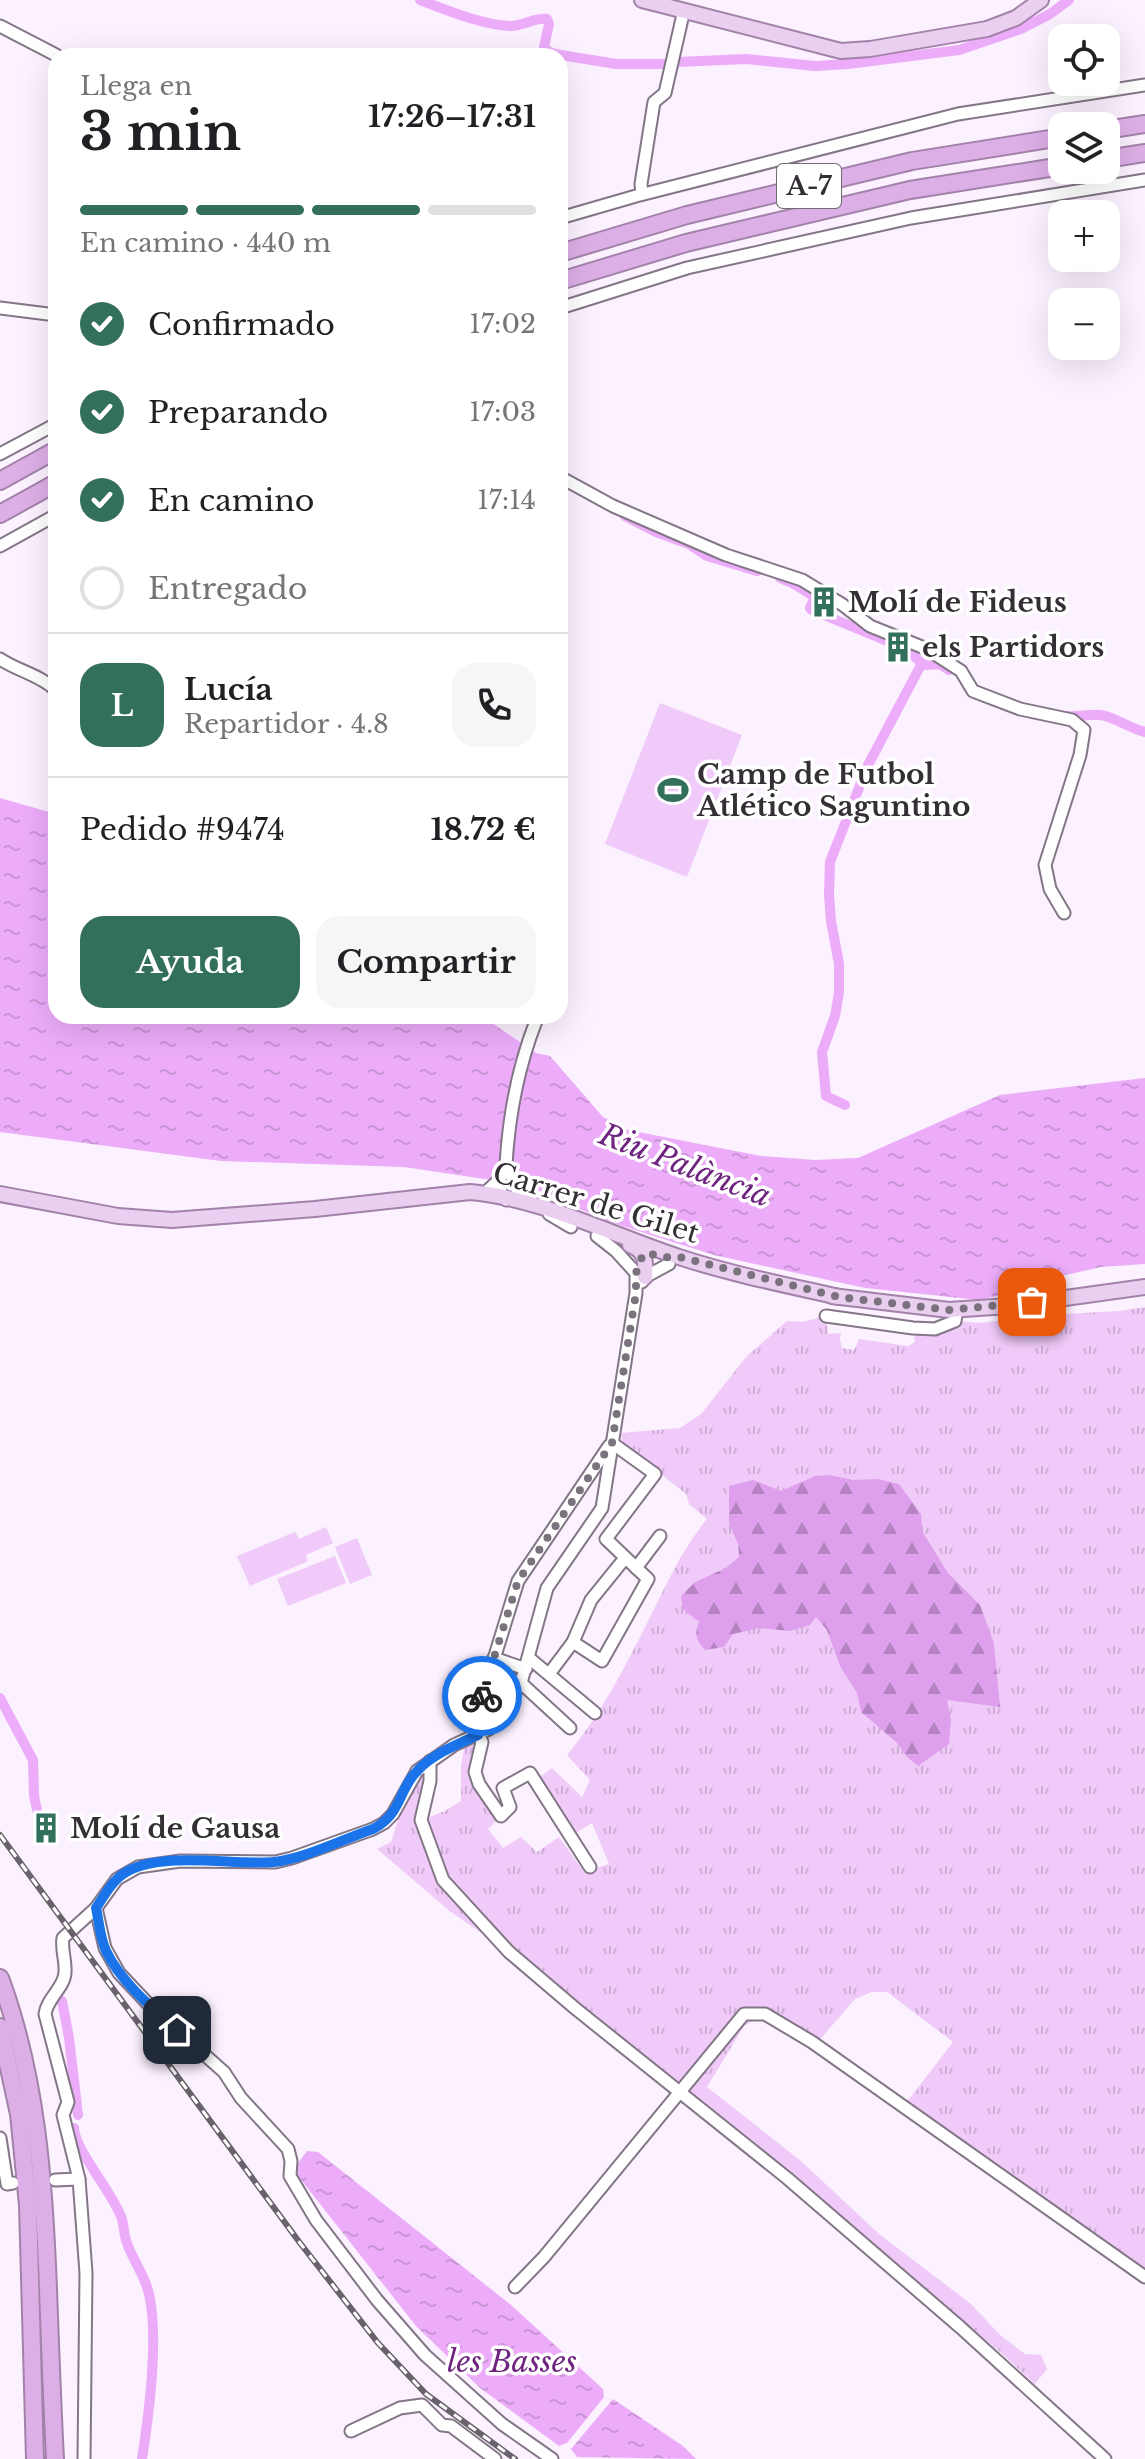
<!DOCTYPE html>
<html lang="es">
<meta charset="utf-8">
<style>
:root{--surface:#fff;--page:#f6f6f6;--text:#202124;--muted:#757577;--line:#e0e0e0;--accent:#326f5c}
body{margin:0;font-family:"Libre Baskerville",serif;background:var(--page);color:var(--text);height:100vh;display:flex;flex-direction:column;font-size:30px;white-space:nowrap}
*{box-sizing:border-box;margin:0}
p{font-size:26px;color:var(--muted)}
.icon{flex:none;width:44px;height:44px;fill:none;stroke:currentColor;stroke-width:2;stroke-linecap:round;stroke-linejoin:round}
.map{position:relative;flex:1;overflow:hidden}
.panel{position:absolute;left:48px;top:48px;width:520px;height:976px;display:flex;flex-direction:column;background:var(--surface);border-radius:24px;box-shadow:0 8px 32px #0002}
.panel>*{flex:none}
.tools{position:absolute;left:1048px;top:24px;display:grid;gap:16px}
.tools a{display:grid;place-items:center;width:72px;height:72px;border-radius:16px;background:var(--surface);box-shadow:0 8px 32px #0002;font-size:40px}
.pin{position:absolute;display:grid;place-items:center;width:68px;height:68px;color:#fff;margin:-34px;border-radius:16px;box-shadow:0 4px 12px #0006}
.courier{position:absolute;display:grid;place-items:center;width:80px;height:80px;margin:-40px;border:6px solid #1a73e8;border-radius:50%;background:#fff;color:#222;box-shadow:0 2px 10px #0007}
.headline em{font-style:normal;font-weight:700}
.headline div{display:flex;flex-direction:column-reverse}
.headline{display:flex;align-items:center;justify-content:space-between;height:136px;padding:0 32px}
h1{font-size:52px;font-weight:700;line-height:60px}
.bar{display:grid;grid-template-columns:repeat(4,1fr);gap:12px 8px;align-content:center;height:96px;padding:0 32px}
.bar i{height:10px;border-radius:6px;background:var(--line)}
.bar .on{background:var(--accent)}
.bar p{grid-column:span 4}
.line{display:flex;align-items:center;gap:20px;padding:0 32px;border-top:2px solid var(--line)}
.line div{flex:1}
.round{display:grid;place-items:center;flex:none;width:84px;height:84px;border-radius:24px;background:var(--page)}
ol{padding:0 32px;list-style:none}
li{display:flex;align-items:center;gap:24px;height:88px}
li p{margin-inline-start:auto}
li .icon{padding:8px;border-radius:50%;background:var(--accent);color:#fff;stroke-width:4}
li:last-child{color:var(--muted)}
li i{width:44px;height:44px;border:4px solid var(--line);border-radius:50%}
.action{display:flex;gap:16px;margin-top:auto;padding:16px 32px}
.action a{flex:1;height:92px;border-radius:24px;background:var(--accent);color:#fff;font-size:32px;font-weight:700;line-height:92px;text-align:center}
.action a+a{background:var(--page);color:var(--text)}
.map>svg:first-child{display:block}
.grass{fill:url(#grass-tufts)}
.forest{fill:url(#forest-firs)}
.garden{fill:#f0caf9}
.water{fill:url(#water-ripples)}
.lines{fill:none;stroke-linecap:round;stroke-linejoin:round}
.canal{stroke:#ecacfa;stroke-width:10}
.minor-casing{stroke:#837686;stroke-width:15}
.major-casing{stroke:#a282a9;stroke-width:18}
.highway-casing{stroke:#a282a9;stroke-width:20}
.minor{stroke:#fff;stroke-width:11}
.major{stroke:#ebcff1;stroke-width:14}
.highway{stroke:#ddafe7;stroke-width:16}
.rail-casing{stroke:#69626b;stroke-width:6}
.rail{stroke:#fff;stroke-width:3;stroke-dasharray:9;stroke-linecap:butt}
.done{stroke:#7a727c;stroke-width:8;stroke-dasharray:0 14.4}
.route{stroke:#1a73e8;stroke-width:10}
.labels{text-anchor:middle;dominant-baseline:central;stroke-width:7;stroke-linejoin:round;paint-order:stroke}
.shield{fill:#fff;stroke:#716d72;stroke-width:2}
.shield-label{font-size:26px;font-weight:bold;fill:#342e35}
.poi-label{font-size:28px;font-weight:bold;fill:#342e35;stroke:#fff;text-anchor:start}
.street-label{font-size:28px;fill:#342e35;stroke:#fff}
.water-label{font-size:30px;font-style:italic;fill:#6f2580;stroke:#fff}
</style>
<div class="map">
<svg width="1145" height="2459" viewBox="0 0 1145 2459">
<defs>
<pattern id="grass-tufts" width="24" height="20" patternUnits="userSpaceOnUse" patternTransform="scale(2)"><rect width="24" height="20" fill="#f0caf9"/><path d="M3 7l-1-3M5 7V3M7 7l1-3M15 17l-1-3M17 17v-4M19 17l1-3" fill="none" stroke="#ceaed6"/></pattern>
<pattern id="forest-firs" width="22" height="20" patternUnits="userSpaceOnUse" patternTransform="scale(2)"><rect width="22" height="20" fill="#dea0ed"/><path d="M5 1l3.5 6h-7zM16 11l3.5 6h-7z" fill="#b583c1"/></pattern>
<pattern id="water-ripples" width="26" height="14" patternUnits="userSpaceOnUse" patternTransform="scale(2)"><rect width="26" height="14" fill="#ecacfa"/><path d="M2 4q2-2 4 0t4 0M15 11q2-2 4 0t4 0" fill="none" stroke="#cb94d7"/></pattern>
</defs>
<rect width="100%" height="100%" fill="#fcf1ff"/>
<path class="grass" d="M1145,1307V2277L900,2105L910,2098L953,2042L887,1992H872L855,1999L817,2043L764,2014L744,2026L707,2087L801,2161L879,2234L971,2304L1000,2335L1025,2354L1041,2355L1047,2369L1035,2384L999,2351L509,1952L451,1912L377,1849L391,1842L401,1811L430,1761L422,1820L445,1811L461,1801V1765L466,1740L478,1735L475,1772L501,1816L488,1829L503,1848L521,1837L537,1852L559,1837L584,1872L609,1864L592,1823L574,1834L539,1778L552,1768L582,1797L590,1780L567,1755C606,1709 635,1647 662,1593C675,1567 688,1542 707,1519L689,1504L686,1494L623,1444L621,1433L680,1428L701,1414L747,1356L787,1321L802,1322L826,1316L828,1334L841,1333L840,1339L842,1348L854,1350L859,1339L908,1346L915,1342L913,1328L955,1321L981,1323L1048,1315L1119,1311Z"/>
<path class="forest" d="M829,1475L853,1480L878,1479L899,1484L921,1514L922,1531L948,1573L980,1605L994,1644L1000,1707L947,1700L951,1720L949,1744L918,1766L907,1757L897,1743L861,1712L857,1693L840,1666L827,1630L816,1617L810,1625L790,1631L759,1628L733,1634L724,1647L705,1650C696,1640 694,1635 699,1622L683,1609L681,1596L695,1582L726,1568L739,1557L738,1544L729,1523V1486L753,1480L781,1491L815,1476Z"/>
<g class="garden">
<polygon points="660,703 742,735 687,877 605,844"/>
<polygon points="326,1527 333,1543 306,1555 308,1561 250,1586 237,1556 295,1532 299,1539"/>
<polygon points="357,1538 372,1575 350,1584 335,1547"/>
<polygon points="335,1556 346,1583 288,1606 277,1579"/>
</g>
<g class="water">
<polygon points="0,798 56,814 56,1016 482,1016 536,1053 550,1056 603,1117 628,1130 761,1156 815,1160 858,1158 1000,1095 1145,1078 1145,1264 1101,1267 1066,1275 1019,1291 979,1300 865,1288 714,1255 607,1221 526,1185 404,1167 221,1161 0,1132"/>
<polygon points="307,2151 318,2152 511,2305 603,2389 604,2397 567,2443 559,2446 480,2388 416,2326 298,2176 296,2166"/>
<polygon points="613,2399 683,2446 696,2459 577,2457 571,2449"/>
</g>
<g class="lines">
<g class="canal">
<path d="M420,0C446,10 482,25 511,26C523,26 536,17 547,19L549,24L544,47L549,52L555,54L616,64H667"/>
<polyline points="678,62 746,59 815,66 848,64 959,50 1021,29 1050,14 1069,0"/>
<polyline points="625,516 656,532 689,544 707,556 757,571"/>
<polyline points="780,578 794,584 815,597 810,608 812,610 887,641"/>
<polyline points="896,645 906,649 924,665 940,664 949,670"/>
<path d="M1066,716C1079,717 1090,714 1100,715C1113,716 1131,729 1145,732"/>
<polyline points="845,1105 826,1096 822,1052 835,1016 839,993 839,964 831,921 829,894 830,862 868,765 922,663"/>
<polyline points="0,1698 33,1760 34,1796 37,1810"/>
<polyline points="62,2001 69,2038 78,2115"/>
<path d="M74,2128C75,2151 113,2192 122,2219C124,2227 124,2236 127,2243C133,2261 145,2275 149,2294C159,2338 149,2414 142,2459"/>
</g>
<g class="minor-casing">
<g id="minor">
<polyline points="0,26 56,55"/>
<polyline points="642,194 641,184 654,102 665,93 684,10"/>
<polyline points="560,218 636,196 958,114 1145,85"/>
<polyline points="0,308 56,315"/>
<polyline points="560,308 687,268 911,218 1145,180"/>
<polyline points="0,454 56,424"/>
<polyline points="560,477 613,506 726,555 802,580 843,605 870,626 927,649 961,671 973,691 1020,709 1072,720 1084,730 1080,755 1045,865 1050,889 1064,913"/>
<polyline points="0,546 56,515"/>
<path d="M0,659C18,671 40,675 56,690"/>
<path d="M506,1164C509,1115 518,1067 536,1021L531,1016"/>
<polyline points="500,1179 501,1196 506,1200"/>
<polyline points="485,1193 500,1179 506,1164 522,1201"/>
<polyline points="549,1214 571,1227"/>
<polyline points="642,1282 645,1277 669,1264"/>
<polyline points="826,1316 913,1328 935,1329 955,1321 957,1309"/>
<polyline points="636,1568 660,1536"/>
<polyline points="573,1642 602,1661 648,1579 606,1539 655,1474 612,1443"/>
<polyline points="494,1658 526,1669"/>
<polyline points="529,1658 595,1713"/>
<polyline points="489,1671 521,1683 570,1728"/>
<polyline points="549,1674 573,1642 591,1600 625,1558"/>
<polyline points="430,1761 430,1781 421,1820 443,1880 509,1952 576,2009 787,2178 960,2327 1105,2459"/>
<polyline points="590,1867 530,1773 503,1788 510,1807 501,1816 479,1784 475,1772 482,1742 474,1724 518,1581 609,1446"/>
<polyline points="96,1908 105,1948 119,1973 153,2009 224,2072 241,2098 288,2149 291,2161 290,2176 316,2220 377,2300 425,2355 502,2424 552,2459"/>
<polyline points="0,2138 7,2184 13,2183"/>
<polyline points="55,2180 79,2179"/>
<polyline points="515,2287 544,2257 744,2014 765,2014 812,2042 1145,2277"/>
<polyline points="351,2431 400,2408 422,2405 442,2425 451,2426 495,2459"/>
<path d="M84,2459L86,2273L79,2179L63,2115L68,2102L45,2014C47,1998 65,1987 65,1972C66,1960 61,1950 63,1938L96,1908L117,1879L138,1867L180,1861L275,1862L292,1858L373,1829L384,1823L393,1814L417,1771L454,1745L489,1729L521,1683L547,1588L602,1508L636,1293V1273L616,1251L597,1236"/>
</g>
</g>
<g class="major-casing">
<g id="major">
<polyline points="642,0 841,51 870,49 987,29 1016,18 1041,0"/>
<path d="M0,1194L118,1216L172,1220L315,1209L470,1192C540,1198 612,1235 679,1257C731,1274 786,1285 839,1297"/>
<path d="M630,1245C646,1251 646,1262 645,1277"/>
<polyline points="832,1296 949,1310 1008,1306 1145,1287"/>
</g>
</g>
<g class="highway-casing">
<g id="highway">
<polyline points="1106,130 1145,124"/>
<polyline points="1106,159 1145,153"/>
<polyline points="560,253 687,215 912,161 1062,137"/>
<polyline points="560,281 686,243 910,190 1062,166"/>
<polyline points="0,481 56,450"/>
<polyline points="0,514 56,483"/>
<path d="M0,1978C37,2078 44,2183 48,2289C50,2345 52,2402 55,2459"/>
<polyline points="0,2027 19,2114 28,2205 35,2459"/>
</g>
</g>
<use href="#minor" class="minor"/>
<use href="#major" class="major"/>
<use href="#highway" class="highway"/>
<g class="rail-casing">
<polyline id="rail" points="0,1835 300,2243 378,2343 426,2394 515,2459"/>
</g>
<use href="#rail" class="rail"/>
</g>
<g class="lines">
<path class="done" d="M482,1696L518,1581L612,1443L636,1293V1273L643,1254C655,1253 667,1260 679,1257L839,1297L949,1310L1032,1302"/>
<path class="route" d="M177,2030C151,2007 121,1982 106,1951C100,1938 99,1921 96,1908C103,1898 109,1886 118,1878C150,1848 232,1866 274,1862C303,1859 344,1839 373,1829C403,1813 398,1789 418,1770C433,1754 458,1744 478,1735L474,1724L482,1696"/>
</g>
<defs>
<g id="building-bare" transform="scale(2.4)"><path d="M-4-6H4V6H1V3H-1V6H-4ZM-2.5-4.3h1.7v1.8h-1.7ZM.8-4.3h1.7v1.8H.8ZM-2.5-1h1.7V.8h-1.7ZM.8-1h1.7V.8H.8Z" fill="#326f5c" stroke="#fff" stroke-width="2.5" paint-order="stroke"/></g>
<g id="stadium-bare" transform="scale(2.4)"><path d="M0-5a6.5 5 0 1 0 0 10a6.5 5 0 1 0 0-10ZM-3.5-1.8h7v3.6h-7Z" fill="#326f5c" stroke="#fff" stroke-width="2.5" paint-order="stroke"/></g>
</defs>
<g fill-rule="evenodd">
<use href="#building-bare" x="824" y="602"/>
<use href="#building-bare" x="898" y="647"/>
<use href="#stadium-bare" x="673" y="790"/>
<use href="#building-bare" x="46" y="1828"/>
</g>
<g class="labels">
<rect class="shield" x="777" y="164" width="64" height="44" rx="6"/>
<g class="shield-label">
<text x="809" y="186">A-7</text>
</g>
<g class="poi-label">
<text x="848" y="602">Molí de Fideus</text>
<text x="922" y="647">els Partidors</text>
<text x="697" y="774">Camp de Futbol<tspan x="697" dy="32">Atlético Saguntino</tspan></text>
<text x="70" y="1828">Molí de Gausa</text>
</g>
<g class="street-label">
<text transform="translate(596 1203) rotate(17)">Carrer de Gilet</text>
</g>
<g class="water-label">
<text transform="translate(685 1165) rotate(21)">Riu Palància</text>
<text x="512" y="2361">les Basses</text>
</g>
</g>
</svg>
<div class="tools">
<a><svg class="icon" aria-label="locate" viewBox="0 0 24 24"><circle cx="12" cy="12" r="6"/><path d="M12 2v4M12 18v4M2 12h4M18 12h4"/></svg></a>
<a><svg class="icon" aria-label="layers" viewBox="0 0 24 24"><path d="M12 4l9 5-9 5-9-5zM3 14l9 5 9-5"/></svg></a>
<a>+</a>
<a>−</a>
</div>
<div class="pin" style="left:1032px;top:1302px;background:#ea580c"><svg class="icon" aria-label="bag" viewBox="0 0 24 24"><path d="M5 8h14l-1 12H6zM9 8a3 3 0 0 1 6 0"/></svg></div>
<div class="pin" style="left:177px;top:2030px;background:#1f2937"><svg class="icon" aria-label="home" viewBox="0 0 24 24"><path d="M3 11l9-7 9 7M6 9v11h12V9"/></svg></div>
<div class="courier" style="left:482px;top:1696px"><svg class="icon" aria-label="bike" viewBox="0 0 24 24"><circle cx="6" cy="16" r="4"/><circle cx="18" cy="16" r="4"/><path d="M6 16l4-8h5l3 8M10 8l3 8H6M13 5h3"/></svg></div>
<section class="panel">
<div class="headline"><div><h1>3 min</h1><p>Llega en</p></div><em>17:26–17:31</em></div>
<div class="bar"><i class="on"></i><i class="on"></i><i class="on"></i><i></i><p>En camino · 440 m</p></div>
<ol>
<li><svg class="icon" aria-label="check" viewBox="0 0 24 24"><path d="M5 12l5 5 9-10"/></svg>Confirmado<p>17:02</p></li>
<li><svg class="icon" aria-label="check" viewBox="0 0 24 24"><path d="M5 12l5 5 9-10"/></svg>Preparando<p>17:03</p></li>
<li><svg class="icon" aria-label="check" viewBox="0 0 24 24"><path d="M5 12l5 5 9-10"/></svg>En camino<p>17:14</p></li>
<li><i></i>Entregado</li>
</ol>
<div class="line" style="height:144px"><b class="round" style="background:var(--accent);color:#fff">L</b><div><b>Lucía</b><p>Repartidor · 4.8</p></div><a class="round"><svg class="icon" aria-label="phone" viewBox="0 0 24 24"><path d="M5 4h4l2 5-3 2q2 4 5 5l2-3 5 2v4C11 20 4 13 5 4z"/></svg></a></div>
<div class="line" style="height:104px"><div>Pedido #9474</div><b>18.72 €</b></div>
<div class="action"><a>Ayuda</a><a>Compartir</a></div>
</section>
</div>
